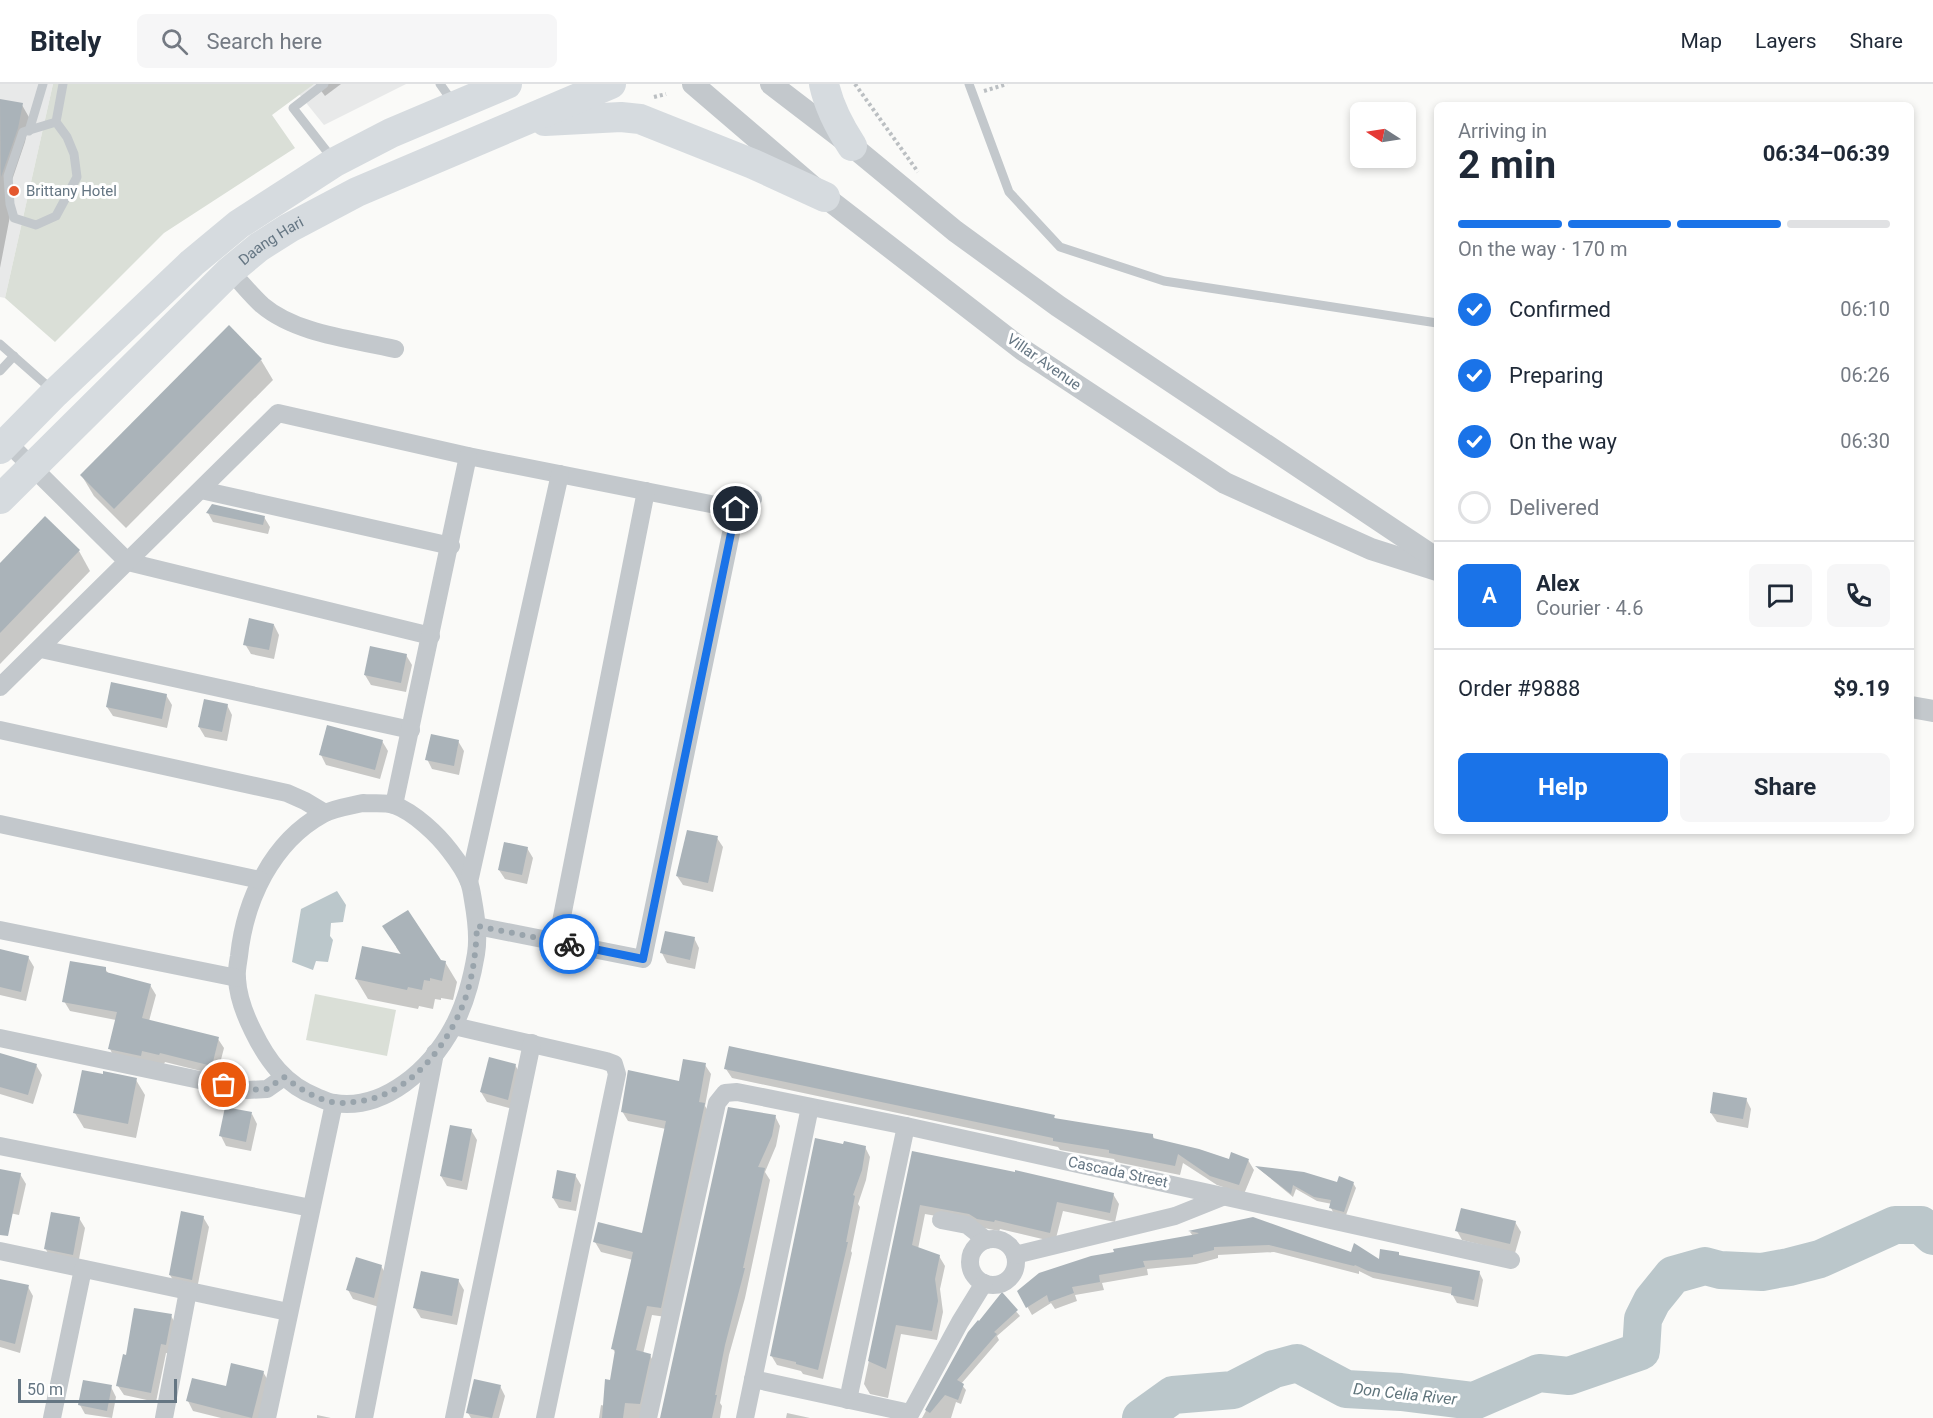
<!DOCTYPE html>
<meta charset="utf-8">
<style>
:root{--surface:#fff;--page:#f6f6f7;--text:#1f2937;--muted:#747a83;--line:#e0e1e3;--accent:#1a73e8}
body{margin:0;font-family:Roboto,sans-serif;background:var(--page);color:var(--text);height:100vh;display:flex;flex-direction:column;font-size:22px;white-space:nowrap}
*{box-sizing:border-box;margin:0}
p{font-size:20px;color:var(--muted)}
.icon{flex:none;width:33px;height:33px;fill:none;stroke:currentColor;stroke-width:2;stroke-linecap:round;stroke-linejoin:round}
.map{position:relative;flex:1;overflow:hidden}
.drawer{position:absolute;left:1434px;top:18px;width:480px;height:732px;display:flex;flex-direction:column;background:var(--surface);border-radius:9px;box-shadow:0 3px 9px #0003}
.drawer>*{flex:none}
.needle{width:39px;rotate:282deg}
.tools{position:absolute;left:1350px;top:18px;display:grid;gap:12px}
.tools a{display:grid;place-items:center;width:66px;height:66px;border-radius:9px;background:var(--surface);box-shadow:0 3px 9px #0003;font-size:30px}
.scale{position:absolute;left:18px;bottom:15px;width:159px;box-sizing:border-box;padding-left:6px;border:3px solid #657683;border-top:0;font-size:16px;line-height:21px;white-space:nowrap;color:#657683;-webkit-text-stroke:4px #fff;paint-order:stroke}
.pin{position:absolute;display:grid;place-items:center;width:51px;height:51px;color:#fff;margin:-26px;border:3px solid #fff;border-radius:50%;box-shadow:0 2px 6px #0007}
.courier{position:absolute;display:grid;place-items:center;width:60px;height:60px;margin:-30px;border:4px solid #1a73e8;border-radius:50%;background:#fff;color:#222;box-shadow:0 2px 8px #0007}
.headline em{font-style:normal;font-weight:700}
.headline div{display:flex;flex-direction:column-reverse}
.headline{display:flex;align-items:center;justify-content:space-between;height:102px;padding:0 24px}
h1{font-size:39px;font-weight:700;line-height:45px}
.bar{display:grid;grid-template-columns:repeat(4,1fr);gap:9px 6px;align-content:center;height:72px;padding:0 24px}
.bar i{height:8px;border-radius:4px;background:var(--line)}
.bar .active{background:var(--accent)}
.bar p{grid-column:span 4}
.line{display:flex;align-items:center;gap:15px;padding:0 24px;border-top:2px solid var(--line)}
.line div{flex:1}
.round{display:grid;place-items:center;flex:none;width:63px;height:63px;border-radius:9px;background:var(--page)}
ol{padding:0 24px;list-style:none}
li{display:flex;align-items:center;gap:18px;height:66px}
li p{margin-inline-start:auto}
li .icon{padding:6px;border-radius:50%;background:var(--accent);color:#fff;stroke-width:4}
li:last-child{color:var(--muted)}
li i{width:33px;height:33px;border:3px solid var(--line);border-radius:50%}
.cta{display:flex;gap:12px;margin-top:auto;padding:12px 24px}
.cta a{flex:1;height:69px;border-radius:9px;background:var(--accent);color:#fff;font-size:24px;font-weight:700;line-height:69px;text-align:center}
.cta a+a{background:var(--page);color:var(--text)}
header{display:flex;align-items:center;gap:36px;box-sizing:border-box;height:84px;padding:0 30px;background:var(--surface);border-bottom:2px solid var(--line)}
header strong{font-size:28px}
nav{display:flex;gap:33px;margin-inline-start:auto;font-size:21px}
.search{width:420px;height:54px;background:var(--page);display:flex;align-items:center;gap:15px;box-sizing:border-box;padding:0 21px;border-radius:9px;color:var(--muted);font-size:22px}
.map>svg:first-child{display:block}
.built{fill:#e8e9e9}
.green{fill:#dadfd7}
.water{fill:#bbc7cb}
.shadow{fill:#0003}
.lines{fill:none;stroke-linecap:round;stroke-linejoin:round}
.river{stroke:#bbc7cb;stroke-width:38}
.building{fill:#aab3b9}
.path{stroke:#bbbfc2;stroke-width:4;stroke-dasharray:3 3;stroke-linecap:butt}
.service{stroke:#c3c8cc;stroke-width:9}
.minor{stroke:#c3c8cc;stroke-width:18}
.tertiary{stroke:#c3c8cc;stroke-width:22}
.primary{stroke:#d6dbdf;stroke-width:30}
.done{stroke:#99a4ac;stroke-width:6;stroke-dasharray:0 10.8}
.route{stroke:#1a73e8;stroke-width:8}
.poi-dot{fill:#e4572e;stroke:#fff;stroke-width:2}
.labels{text-anchor:middle;dominant-baseline:central;stroke-width:6;stroke-linejoin:round;paint-order:stroke}
.poi-label{font-size:15px;fill:#657683;stroke:#fff;text-anchor:start}
.street-label{font-size:15px;fill:#657683;stroke:#fff}
.water-label{font-size:16px;font-style:italic;fill:#60757c;stroke:#fff}
</style>
<header>
<strong>Bitely</strong>
<div class="search"><svg class="icon" aria-label="search" viewBox="0 0 24 24"><circle cx="10" cy="10" r="6"/><path d="M15 15l6 6"/></svg>Search here</div>
<nav><a>Map</a><a>Layers</a><a>Share</a></nav>
</header>
<div class="map">
<svg width="1933" height="1334" viewBox="0 0 1933 1334">
<rect width="100%" height="100%" fill="#fafaf8"/>
<g class="built">
<polygon points="0,0 53,0 5,214 0,213"/>
<polygon points="291,0 406,0 324,41"/>
</g>
<g class="green">
<polygon points="53,0 314,0 272,31 295,64 164,149 55,258 5,214"/>
<polygon points="315,910 396,926 387,972 306,956"/>
</g>
<polygon class="water" points="337,807 346,821 343,838 331,839 330,852 333,856 328,878 316,877 313,886 292,878 301,825"/>
<g class="shadow">
<polygon points="316,0 341,0 325,12"/>
<polygon points="0,16 22,21 30,35 25,58 9,105 10,132 0,184"/>
<polygon points="261,276 273,296 126,444 94,412 82,392"/>
<polygon points="208,429 264,433 270,443 268,450 213,438"/>
<polygon points="79,467 90,487 0,580 0,481"/>
<polygon points="274,541 279,551 274,575 251,570 245,560"/>
<polygon points="406,571 412,581 406,608 371,601 365,591"/>
<polygon points="166,611 172,621 167,644 113,632 107,623"/>
<polygon points="227,621 232,631 227,657 205,653 199,643"/>
<polygon points="382,657 388,667 380,695 326,681 321,671"/>
<polygon points="458,657 464,667 459,691 432,685 427,675"/>
<polygon points="717,754 723,763 713,808 683,801 677,792"/>
<polygon points="527,764 533,774 527,800 505,795 499,786"/>
<polygon points="694,854 699,864 695,885 667,879 662,869"/>
<polygon points="396,863 445,878 457,898 453,916 441,914 441,916 435,915 433,925 419,922 418,925 368,915 356,895 402,872"/>
<polygon points="0,867 28,873 34,883 26,917 0,911"/>
<polygon points="105,885 109,890 150,901 156,911 149,937 218,955 224,964 217,991 165,978 164,980 115,975 110,965 116,936 70,927 64,917"/>
<polygon points="0,970 36,981 42,991 33,1020 0,1010"/>
<polygon points="515,981 521,991 513,1025 487,1018 481,1008"/>
<polygon points="705,981 711,990 705,1022 710,1030 666,1233 652,1231 643,1270 650,1271 655,1281 644,1334 599,1334 601,1321 605,1322 611,1297 616,1270 613,1265 633,1176 601,1168 595,1158 643,1151 666,1045 628,1037 622,1027 680,999"/>
<polygon points="726,985 1054,1033 1056,1036 1153,1052 1155,1057 1231,1077 1248,1076 1254,1086 1244,1110 1217,1101 1183,1079 1180,1091 1116,1078 1114,1075 1060,1066 1058,1063 732,994"/>
<polygon points="136,996 145,1011 136,1054 84,1044 75,1029"/>
<polygon points="1746,1015 1751,1025 1748,1044 1717,1038 1711,1029"/>
<polygon points="252,1030 257,1040 251,1067 226,1062 221,1052"/>
<polygon points="775,1032 780,1042 776,1062 765,1088 770,1096 765,1120 745,1214 729,1271 720,1319 722,1322 720,1334 661,1334"/>
<polygon points="471,1046 477,1056 467,1106 447,1102 441,1092"/>
<polygon points="844,1062 865,1063 870,1073 866,1096 858,1120 860,1123 851,1167 852,1169 823,1295 803,1290 801,1287 777,1281 771,1271"/>
<polygon points="913,1069 1113,1110 1119,1120 1115,1138 1063,1127 1055,1158 1000,1145 999,1147 984,1144 976,1139 925,1130 918,1165 939,1172 945,1182 940,1205 943,1228 937,1256 901,1250 888,1314 870,1310 864,1300"/>
<polygon points="1258,1084 1338,1100 1353,1099 1356,1104 1346,1131 1333,1128 1331,1124 1332,1120 1317,1117 1296,1105 1293,1113"/>
<polygon points="0,1086 20,1090 26,1100 19,1131 0,1127"/>
<polygon points="575,1091 581,1101 576,1127 559,1124 553,1114"/>
<polygon points="203,1133 209,1143 197,1205 176,1201 170,1191"/>
<polygon points="79,1134 85,1144 78,1180 51,1174 45,1164"/>
<polygon points="1253,1135 1352,1170 1380,1177 1398,1170 1400,1173 1479,1188 1483,1196 1478,1223 1457,1219 1452,1210 1373,1194 1359,1187 1359,1190 1274,1168 1218,1171 1218,1174 1196,1180 1147,1185 1148,1191 1102,1199 1104,1206 1075,1211 1077,1217 1055,1225 1051,1219 1032,1231 1019,1208 1193,1152 1190,1148"/>
<polygon points="1515,1138 1521,1148 1515,1169 1462,1156 1457,1147"/>
<polygon points="381,1182 387,1192 379,1223 353,1215 348,1206"/>
<polygon points="458,1196 464,1206 457,1241 421,1234 415,1224"/>
<polygon points="0,1197 28,1203 33,1212 20,1269 0,1263"/>
<polygon points="1002,1211 1020,1232 997,1252 999,1256 961,1300 966,1306 961,1320 956,1318 951,1334 922,1334 969,1249"/>
<polygon points="171,1232 177,1242 171,1270 166,1269 156,1318 124,1311 118,1302 127,1272"/>
<polygon points="263,1288 269,1298 260,1334 221,1334 193,1327 188,1317"/>
<polygon points="500,1302 505,1312 499,1334 471,1334 468,1329"/>
<polygon points="111,1303 116,1313 112,1334 85,1330 80,1321"/>
<polygon points="787,1329 810,1334 786,1334"/>
<polygon points="317,1331 331,1334 317,1334"/>
</g>
<g class="lines">
<polyline class="river" points="1141,1334 1173,1311 1233,1306 1274,1285 1297,1279 1346,1305 1401,1308 1474,1317 1539,1289 1569,1292 1641,1267 1643,1235 1652,1217 1673,1191 1705,1182 1720,1186 1762,1188 1789,1183 1820,1175 1895,1141 1921,1141 1933,1152"/>
</g>
<g class="building">
<polygon points="0,15 23,19 18,44 1,93"/>
<polygon points="229,241 262,275 114,425 80,391"/>
<polygon points="212,420 265,432 263,441 206,429"/>
<polygon points="45,432 80,466 0,549 0,479"/>
<polygon points="249,534 274,540 269,566 243,561"/>
<polygon points="370,562 407,570 401,599 364,591"/>
<polygon points="111,598 167,610 162,635 106,623"/>
<polygon points="204,615 228,620 222,648 198,643"/>
<polygon points="327,641 383,656 375,686 319,671"/>
<polygon points="431,650 459,656 454,682 425,676"/>
<polygon points="687,746 718,752 708,799 676,792"/>
<polygon points="504,758 528,763 522,791 498,786"/>
<polygon points="408,826 441,876 446,877 442,897 430,894 430,897 424,896 422,906 408,903 407,906 355,895 362,862 401,870 382,842"/>
<polygon points="665,847 695,853 690,876 660,869"/>
<polygon points="0,865 29,872 21,908 0,903"/>
<polygon points="70,877 106,883 106,888 151,900 142,934 219,953 212,982 160,969 159,971 142,967 141,972 108,965 117,928 62,918"/>
<polygon points="729,962 1055,1031 1054,1034 1153,1050 1153,1054 1199,1065 1229,1075 1231,1068 1249,1075 1239,1101 1210,1092 1178,1070 1175,1082 1109,1069 1109,1066 1053,1057 1053,1054 724,985"/>
<polygon points="0,969 37,980 28,1011 0,1003"/>
<polygon points="489,973 516,980 508,1016 480,1008"/>
<polygon points="683,975 706,979 699,1018 705,1019 661,1224 647,1222 636,1266 651,1270 640,1320 625,1319 623,1334 602,1334 605,1295 610,1296 615,1266 611,1265 633,1168 593,1158 598,1138 642,1149 666,1037 621,1028 628,986 679,997"/>
<polygon points="82,986 103,990 103,987 137,994 128,1040 73,1029"/>
<polygon points="1713,1008 1747,1014 1743,1035 1710,1029"/>
<polygon points="225,1023 252,1028 246,1058 219,1052"/>
<polygon points="728,1023 776,1031 772,1052 758,1083 765,1084 743,1184 745,1184 725,1261 715,1311 717,1311 712,1334 660,1334"/>
<polygon points="450,1041 472,1045 462,1097 440,1092"/>
<polygon points="815,1054 843,1060 844,1057 866,1062 862,1086 853,1111 855,1112 846,1158 848,1158 818,1286 796,1280 796,1278 770,1272"/>
<polygon points="912,1067 1015,1088 1015,1086 1114,1109 1110,1129 1057,1118 1050,1149 995,1136 994,1138 977,1135 969,1130 920,1121 912,1161 940,1171 935,1195 938,1217 932,1247 896,1241 886,1285 868,1277"/>
<polygon points="1255,1082 1304,1088 1337,1098 1339,1092 1354,1098 1344,1128 1329,1124 1331,1116 1314,1113 1293,1101 1291,1110"/>
<polygon points="0,1085 21,1089 8,1152 0,1151"/>
<polygon points="557,1086 576,1090 571,1118 552,1114"/>
<polygon points="1461,1124 1516,1137 1510,1160 1455,1147"/>
<polygon points="181,1127 204,1132 192,1196 169,1191"/>
<polygon points="51,1128 80,1133 73,1171 44,1165"/>
<polygon points="1253,1133 1351,1168 1354,1159 1379,1175 1380,1165 1399,1168 1399,1171 1480,1187 1474,1216 1451,1211 1452,1203 1368,1187 1355,1181 1354,1182 1269,1161 1214,1163 1214,1166 1193,1171 1193,1173 1143,1177 1145,1183 1099,1191 1100,1198 1072,1203 1074,1209 1049,1218 1047,1211 1026,1224 1017,1207 1039,1189 1091,1172 1114,1168 1113,1165 1197,1150 1199,1149 1188,1147"/>
<polygon points="356,1173 382,1181 374,1214 346,1206"/>
<polygon points="421,1187 459,1195 452,1232 413,1224"/>
<polygon points="0,1195 29,1201 15,1260 0,1256"/>
<polygon points="1002,1208 1018,1226 994,1248 997,1250 957,1296 964,1300 958,1316 945,1311 930,1329 925,1326 968,1248 978,1236 979,1237"/>
<polygon points="134,1224 172,1230 166,1261 161,1260 151,1309 116,1302 123,1270 126,1271"/>
<polygon points="231,1279 264,1287 252,1334 186,1317 192,1294 226,1302"/>
<polygon points="474,1295 501,1301 492,1334 466,1329"/>
<polygon points="83,1296 112,1301 107,1327 78,1321"/>
</g>
<g class="lines">
<g class="path">
<polyline points="855,0 918,88"/>
<polyline points="984,7 1007,0"/>
<polyline points="654,13 666,10"/>
</g>
<g class="service">
<polyline points="324,0 293,24 332,74"/>
<polyline points="440,0 452,17"/>
<polyline points="969,0 1009,108 1060,163 1164,197 1437,239"/>
<polyline points="56,38 23,48 8,92 10,120 14,134 36,141 56,132 77,93 74,70 67,53 56,38 63,0"/>
<polyline points="29,47 43,0"/>
<polyline points="0,260 51,305"/>
<polyline points="0,287 14,272"/>
</g>
<g class="minor">
<path d="M230,187C241,198 251,211 262,221C296,250 352,255 395,265"/>
<polyline points="7,358 128,478 431,552"/>
<polyline points="201,406 451,462"/>
<polyline points="41,565 411,646"/>
<polyline points="0,603 278,329 468,372 736,425 753,415"/>
<polyline points="0,646 287,709 305,717 325,729"/>
<path d="M363,719C372,720 385,718 394,721C414,728 438,751 450,767C457,776 465,787 469,798C471,803 472,810 473,816C476,833 479,852 476,870C472,894 465,921 453,943C431,984 385,1027 334,1019C328,1018 322,1015 317,1013C285,1001 267,976 253,947C245,931 238,913 237,895C236,888 238,879 239,872C245,816 272,758 323,730C335,724 350,722 363,719Z"/>
<polyline points="394,721 468,372"/>
<polyline points="0,740 260,796"/>
<polyline points="469,798 560,390"/>
<polyline points="477,842 643,875 736,425"/>
<polyline points="0,846 237,894"/>
<polyline points="557,858 646,407"/>
<polyline points="454,942 606,977 614,980 617,990 545,1334"/>
<polyline points="0,954 247,1006 267,1005 284,993"/>
<polyline points="0,1062 311,1124"/>
<polyline points="941,1136 967,1141 986,1156"/>
<circle cx="993" cy="1178" r="23"/>
<polyline points="0,1167 288,1228"/>
<polyline points="1015,1171 1175,1132 1225,1112"/>
<polyline points="753,1295 910,1329"/>
<polyline points="848,1316 906,1042"/>
<polyline points="52,1334 83,1185"/>
<polyline points="164,1334 188,1207"/>
<polyline points="267,1334 334,1019"/>
<polyline points="364,1334 435,969"/>
<polyline points="454,1334 532,959"/>
<polyline points="648,1334 717,1019 725,1009 737,1008 906,1042 1511,1176"/>
<polyline points="745,1334 810,1023"/>
<polyline points="908,1334 960,1238 984,1199"/>
</g>
<g class="tertiary">
<polyline points="693,0 825,113 1023,266 1225,399 1371,465 1437,486"/>
<polyline points="771,0 852,62 955,147 1058,222 1437,475"/>
<polyline points="1911,623 1933,627"/>
</g>
<g class="primary">
<path d="M824,0C829,23 839,42 852,62"/>
<polyline points="545,37 621,33 640,35 753,80 825,113"/>
<polyline points="0,365 55,309 192,179 239,140 335,78 391,49 507,0"/>
<path id="s1" d="M0,415L230,187L259,163L289,144L357,108L611,0"/>
</g>
</g>
<g class="lines">
<path class="done" d="M224,1001L246,1006L267,1005L284,993C299,1004 314,1014 332,1018C338,1020 345,1019 350,1018C405,1017 446,965 464,918C473,894 476,867 477,842L569,860"/>
<polyline class="route" points="569,860 643,875 736,425"/>
</g>
<circle class="poi-dot" cx="14" cy="107" r="6"/>
<g class="labels">
<g class="poi-label">
<text x="26" y="107">Brittany Hotel</text>
</g>
<g class="street-label">
<text stroke="none"><textPath href="#s1" startOffset="375">Daang Hari</textPath></text>
<text transform="translate(1044 278) rotate(35)">Villar Avenue</text>
<text transform="translate(1118 1088) rotate(12)">Cascada Street</text>
</g>
<g class="water-label">
<text transform="translate(1405 1310) rotate(6)">Don Celia River</text>
</g>
</g>
</svg>
<div class="tools">
<a><svg class="needle" viewBox="-14 -14 28 28"><path d="M0-13l5 13h-10z" fill="#e53935"/><path d="M0 13l5-13h-10z" fill="#747a83"/></svg></a>
</div>
<div class="scale">50 m</div>
<div class="pin" style="left:224px;top:1001px;background:#ea580c"><svg class="icon" aria-label="bag" viewBox="0 0 24 24"><path d="M5 8h14l-1 12H6zM9 8a3 3 0 0 1 6 0"/></svg></div>
<div class="pin" style="left:736px;top:425px;background:#1f2937"><svg class="icon" aria-label="home" viewBox="0 0 24 24"><path d="M3 11l9-7 9 7M6 9v11h12V9"/></svg></div>
<div class="courier" style="left:569px;top:860px"><svg class="icon" aria-label="bike" viewBox="0 0 24 24"><circle cx="6" cy="16" r="4"/><circle cx="18" cy="16" r="4"/><path d="M6 16l4-8h5l3 8M10 8l3 8H6M13 5h3"/></svg></div>
<section class="drawer">
<div class="headline"><div><h1>2 min</h1><p>Arriving in</p></div><em>06:34–06:39</em></div>
<div class="bar"><i class="active"></i><i class="active"></i><i class="active"></i><i></i><p>On the way · 170 m</p></div>
<ol>
<li><svg class="icon" aria-label="check" viewBox="0 0 24 24"><path d="M5 12l5 5 9-10"/></svg>Confirmed<p>06:10</p></li>
<li><svg class="icon" aria-label="check" viewBox="0 0 24 24"><path d="M5 12l5 5 9-10"/></svg>Preparing<p>06:26</p></li>
<li><svg class="icon" aria-label="check" viewBox="0 0 24 24"><path d="M5 12l5 5 9-10"/></svg>On the way<p>06:30</p></li>
<li><i></i>Delivered</li>
</ol>
<div class="line" style="height:108px"><b class="round" style="background:var(--accent);color:#fff">A</b><div><b>Alex</b><p>Courier · 4.6</p></div><a class="round"><svg class="icon" aria-label="chat" viewBox="0 0 24 24"><path d="M4 5h16v11H9l-5 4z"/></svg></a><a class="round"><svg class="icon" aria-label="phone" viewBox="0 0 24 24"><path d="M5 4h4l2 5-3 2q2 4 5 5l2-3 5 2v4C11 20 4 13 5 4z"/></svg></a></div>
<div class="line" style="height:78px"><div>Order #9888</div><b>$9.19</b></div>
<div class="cta"><a>Help</a><a>Share</a></div>
</section>
</div>
